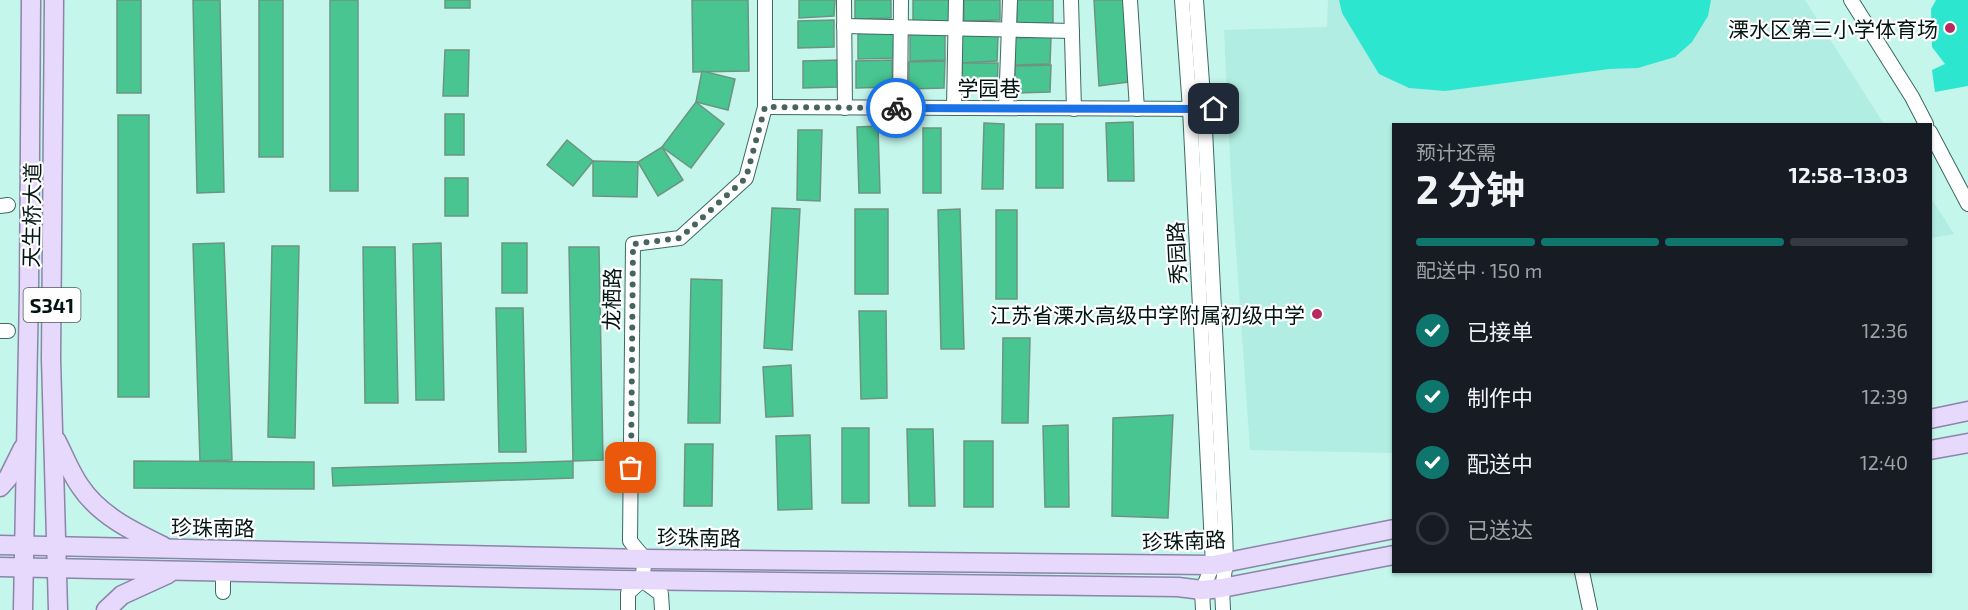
<!DOCTYPE html>
<html lang="zh">
<meta charset="utf-8">
<style>
:root{--surface:#171b24;--page:#242831;--text:#f1f3f6;--muted:#9ea1a6;--line:#363941;--accent:#0f766e}
body{margin:0;font-family:"Exo 2","Noto Sans SC",sans-serif;background:var(--page);color:var(--text);height:100vh;display:flex;flex-direction:column;font-size:22px;white-space:nowrap}
*{box-sizing:border-box;margin:0}
p{font-size:20px;color:var(--muted)}
.icon{flex:none;width:33px;height:33px;fill:none;stroke:currentColor;stroke-width:2;stroke-linecap:round;stroke-linejoin:round}
.map{position:relative;flex:1;overflow:hidden}
.details{position:absolute;left:1392px;top:123px;width:540px;height:450px;display:flex;flex-direction:column;background:var(--surface);border-radius:0px;box-shadow:0 2px 4px #0004}
.details>*{flex:none}
.pin{position:absolute;display:grid;place-items:center;width:51px;height:51px;color:#fff;margin:-26px;border-radius:12px;box-shadow:0 3px 9px #0006}
.courier{position:absolute;display:grid;place-items:center;width:60px;height:60px;margin:-30px;border:4px solid #1a73e8;border-radius:50%;background:#fff;color:#222;box-shadow:0 2px 8px #0007}
.headline em{font-style:normal;font-weight:700}
.headline div{display:flex;flex-direction:column-reverse}
.headline{display:flex;align-items:center;justify-content:space-between;height:102px;padding:0 24px}
h1{font-size:39px;font-weight:700;line-height:45px}
.bar{display:grid;grid-template-columns:repeat(4,1fr);gap:9px 6px;align-content:center;height:72px;padding:0 24px}
.bar i{height:8px;border-radius:4px;background:var(--line)}
.bar .on{background:var(--accent)}
.bar p{grid-column:span 4}
ol{padding:0 24px;list-style:none}
li{display:flex;align-items:center;gap:18px;height:66px}
li p{margin-inline-start:auto}
li .icon{padding:6px;border-radius:50%;background:var(--accent);color:#fff;stroke-width:4}
li:last-child{color:var(--muted)}
li i{width:33px;height:33px;border:3px solid var(--line);border-radius:50%}
.map>svg:first-child{display:block}
.built{fill:#b1ede2}
.green{fill:#2de6d0}
.building{fill:#48c591;stroke:#6d9480;stroke-width:1.5}
.lines{fill:none;stroke-linecap:round;stroke-linejoin:round}
.minor-casing{stroke:#3d6a63;stroke-width:16}
.major-casing{stroke:#8c84a9;stroke-width:21}
.minor{stroke:#fff;stroke-width:14}
.major{stroke:#e6d9fc;stroke-width:18}
.done{stroke:#47645e;stroke-width:6;stroke-dasharray:0 10.8}
.route{stroke:#1a73e8;stroke-width:8}
.poi-dot{fill:#b62a61;stroke:#fff;stroke-width:2}
.labels{text-anchor:middle;dominant-baseline:central;stroke-width:4.5;stroke-linejoin:round;paint-order:stroke}
.shield{fill:#fff;stroke:#4f5b59;stroke-width:1.5}
.shield-label{font-size:20px;font-weight:bold;fill:#031512}
.poi-label{font-size:21px;fill:#031512;stroke:#fff;text-anchor:end}
.street-label{font-size:21px;fill:#031512;stroke:#fff}
</style>
<div class="map">
<svg width="1968" height="610" viewBox="0 0 1968 610">
<rect width="100%" height="100%" fill="#c4f6ec"/>
<g class="built">
<polygon points="1328,0 1805,0 1884,124 1394,124 1393,453 1250,450 1231,178 1224,30 1327,27"/>
<polygon points="1930,198 1931,198 1954,234 1931,238"/>
</g>
<g class="green">
<polygon points="1339,0 1711,0 1708,16 1692,42 1675,57 1638,68 1609,69 1445,91 1409,88 1379,74 1342,13"/>
<polygon points="1936,0 1968,0 1968,86 1935,92 1932,70 1945,64 1932,47 1931,9"/>
</g>
<g class="building">
<rect x="117" y="0" width="24" height="93"/>
<polygon points="193,0 220,0 224,192 197,193"/>
<rect x="259" y="0" width="24" height="157"/>
<rect x="330" y="0" width="28" height="191"/>
<rect x="445" y="0" width="25" height="8"/>
<polygon points="692,0 748,0 749,71 693,72"/>
<polygon points="799,0 835,0 834,16 799,18"/>
<polygon points="855,0 891,0 891,18 855,19"/>
<polygon points="913,0 949,0 949,22 913,23"/>
<polygon points="964,0 1000,0 1000,20 964,21"/>
<polygon points="1017,0 1053,0 1053,23 1017,24"/>
<polygon points="1094,0 1125,0 1128,82 1099,86"/>
<polygon points="834,20 834,47 798,48 798,21"/>
<polygon points="858,31 894,31 893,58 858,59"/>
<polygon points="945,33 945,60 910,61 910,34"/>
<polygon points="962,35 998,35 997,61 962,63"/>
<polygon points="1051,37 1050,64 1015,65 1015,38"/>
<polygon points="445,50 469,50 468,96 443,96"/>
<polygon points="839,60 838,87 803,88 803,61"/>
<polygon points="892,60 892,87 856,88 856,61"/>
<polygon points="945,61 944,88 909,89 909,62"/>
<polygon points="962,63 998,63 997,89 962,91"/>
<polygon points="1051,65 1050,92 1015,93 1015,66"/>
<polygon points="702,71 735,79 728,110 696,102"/>
<polygon points="696,102 724,124 691,168 662,147"/>
<rect x="445" y="114" width="19" height="41"/>
<rect x="118" y="115" width="31" height="282"/>
<polygon points="1133,122 1134,181 1108,181 1106,123"/>
<polygon points="984,123 1004,124 1003,189 982,189"/>
<rect x="1036" y="124" width="27" height="64"/>
<polygon points="878,126 880,193 859,193 857,127"/>
<rect x="923" y="128" width="18" height="65"/>
<polygon points="798,130 822,130 820,201 797,200"/>
<polygon points="567,140 593,161 573,186 547,165"/>
<polygon points="662,147 683,180 658,196 638,162"/>
<polygon points="593,161 638,162 637,197 593,196"/>
<rect x="445" y="178" width="23" height="38"/>
<polygon points="772,208 800,209 792,350 764,348"/>
<rect x="855" y="209" width="33" height="85"/>
<polygon points="960,209 964,349 941,349 938,210"/>
<rect x="996" y="210" width="21" height="89"/>
<polygon points="224,243 232,460 200,461 193,244"/>
<polygon points="441,243 444,400 416,400 413,244"/>
<rect x="502" y="243" width="25" height="50"/>
<polygon points="272,246 299,246 295,438 268,437"/>
<polygon points="363,247 395,247 398,403 365,403"/>
<polygon points="569,247 599,247 603,460 573,461"/>
<polygon points="691,279 722,280 720,423 688,423"/>
<polygon points="496,308 523,308 526,452 499,452"/>
<polygon points="859,311 886,311 887,398 861,399"/>
<polygon points="1003,338 1030,338 1028,423 1002,423"/>
<polygon points="791,365 793,416 766,417 763,367"/>
<polygon points="1173,415 1168,518 1112,516 1113,418"/>
<polygon points="1068,425 1069,507 1045,507 1043,426"/>
<rect x="842" y="428" width="27" height="75"/>
<polygon points="907,429 933,429 935,506 909,506"/>
<polygon points="810,435 812,509 778,510 776,436"/>
<rect x="964" y="441" width="29" height="66"/>
<polygon points="685,444 713,444 712,506 684,506"/>
<polygon points="134,461 314,462 314,489 134,488"/>
<polygon points="573,461 573,478 333,486 332,468"/>
</g>
<g class="lines">
<g class="minor-casing">
<g id="minor">
<polyline points="844,0 845,108"/>
<polyline points="1071,0 1074,109"/>
<polyline points="1130,0 1137,109"/>
<polyline points="1182,0 1190,109 1213,565 1202,590 1203,610"/>
<polyline points="1196,0 1204,110 1225,528 1226,563 1222,588 1223,610"/>
<polyline points="1851,0 1912,97 1926,124"/>
<polyline points="844,26 1072,31"/>
<polyline points="765,107 1214,109"/>
<polyline points="900,108 901,0"/>
<polyline points="954,108 956,0"/>
<polyline points="1006,108 1010,0"/>
<polyline points="1930,132 1968,204"/>
<polyline points="0,206 8,205"/>
<polyline points="0,331 8,331"/>
<polyline points="1582,572 1590,610"/>
<polyline points="223,573 223,592"/>
<polyline points="642,580 661,594 662,610"/>
<polyline points="628,610 628,593 642,580 645,559 630,541 633,244 680,238 746,178 765,107 765,0"/>
</g>
</g>
<g class="major-casing">
<g id="major">
<polyline points="54,0 51,359 58,610"/>
<polyline points="1930,419 1968,411"/>
<path d="M56,440C64,455 70,472 80,486C99,515 132,531 163,546"/>
<polyline points="1930,450 1968,443"/>
<polyline points="0,487 8,478 23,448"/>
<polyline points="0,545 645,559 1213,565 1394,529"/>
<polyline points="0,567 621,580 1178,587 1202,590 1222,588 1394,555"/>
<polyline points="23,610 29,291 31,0"/>
<polyline points="106,610 122,595 168,574"/>
</g>
</g>
<use href="#minor" class="minor"/>
<use href="#major" class="major"/>
</g>
<g class="lines">
<polyline class="done" points="631,468 633,244 680,238 746,178 765,107 896,108"/>
<polyline class="route" points="896,108 1214,109"/>
</g>
<g class="poi-dot">
<circle cx="1950" cy="28" r="6"/>
<circle cx="1317" cy="314" r="6"/>
</g>
<g class="labels">
<rect class="shield" x="23.5" y="288" width="57" height="34" rx="4.5"/>
<g class="shield-label">
<text x="52" y="305">S341</text>
</g>
<g class="poi-label">
<text x="1938" y="28">溧水区第三小学体育场</text>
<text x="1305" y="314">江苏省溧水高级中学附属初级中学</text>
</g>
<g class="street-label">
<text x="989" y="87">学园巷</text>
<text transform="translate(31 215) rotate(-89)">天生桥大道</text>
<text transform="translate(1176 253) rotate(-93)">秀园路</text>
<text transform="translate(611 299) rotate(-89)">龙栖路</text>
<text transform="translate(213 527) rotate(1)">珍珠南路</text>
<text transform="translate(699 537) rotate(1)">珍珠南路</text>
<text transform="translate(1184 540) rotate(-2)">珍珠南路</text>
</g>
</g>
</svg>
<div class="pin" style="left:631px;top:468px;background:#ea580c"><svg class="icon" aria-label="bag" viewBox="0 0 24 24"><path d="M5 8h14l-1 12H6zM9 8a3 3 0 0 1 6 0"/></svg></div>
<div class="pin" style="left:1214px;top:109px;background:#1f2937"><svg class="icon" aria-label="home" viewBox="0 0 24 24"><path d="M3 11l9-7 9 7M6 9v11h12V9"/></svg></div>
<div class="courier" style="left:896px;top:108px"><svg class="icon" aria-label="bike" viewBox="0 0 24 24"><circle cx="6" cy="16" r="4"/><circle cx="18" cy="16" r="4"/><path d="M6 16l4-8h5l3 8M10 8l3 8H6M13 5h3"/></svg></div>
<section class="details">
<div class="headline"><div><h1>2 分钟</h1><p>预计还需</p></div><em>12:58–13:03</em></div>
<div class="bar"><i class="on"></i><i class="on"></i><i class="on"></i><i></i><p>配送中 · 150 m</p></div>
<ol>
<li><svg class="icon" aria-label="check" viewBox="0 0 24 24"><path d="M5 12l5 5 9-10"/></svg>已接单<p>12:36</p></li>
<li><svg class="icon" aria-label="check" viewBox="0 0 24 24"><path d="M5 12l5 5 9-10"/></svg>制作中<p>12:39</p></li>
<li><svg class="icon" aria-label="check" viewBox="0 0 24 24"><path d="M5 12l5 5 9-10"/></svg>配送中<p>12:40</p></li>
<li><i></i>已送达</li>
</ol>
</section>
</div>
